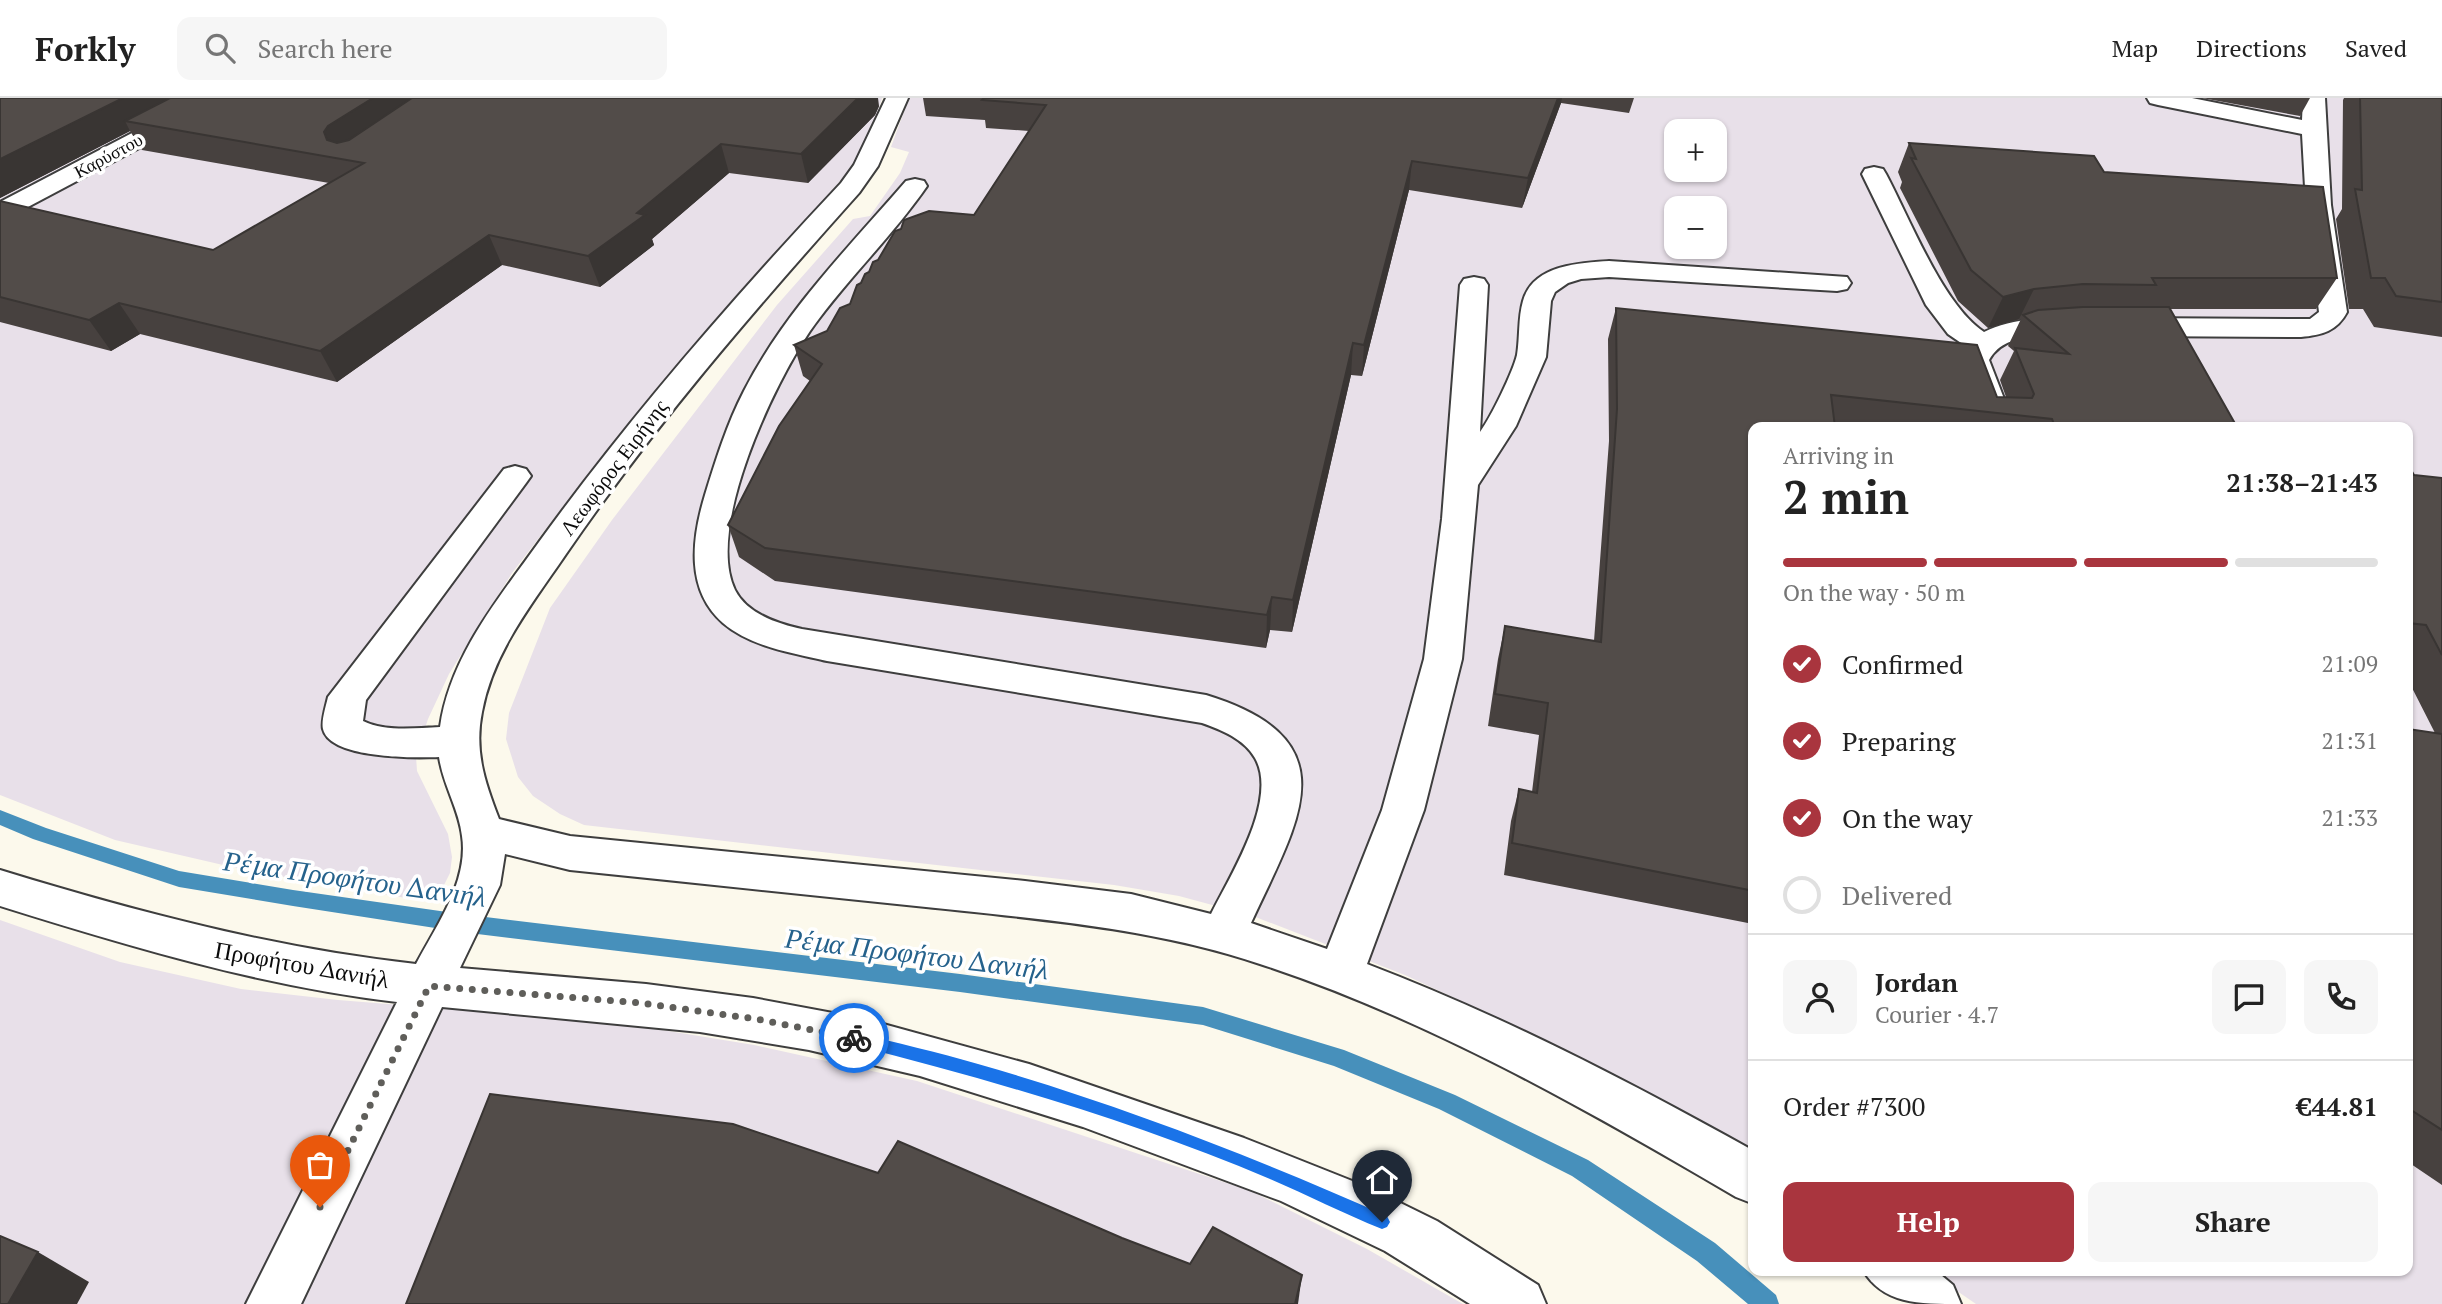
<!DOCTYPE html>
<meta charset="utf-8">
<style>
:root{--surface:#fff;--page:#f6f6f6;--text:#222;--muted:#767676;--line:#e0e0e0;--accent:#a9353e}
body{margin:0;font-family:"PT Serif",serif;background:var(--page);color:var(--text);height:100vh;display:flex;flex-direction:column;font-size:26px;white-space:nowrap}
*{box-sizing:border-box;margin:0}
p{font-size:23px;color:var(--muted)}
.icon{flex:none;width:38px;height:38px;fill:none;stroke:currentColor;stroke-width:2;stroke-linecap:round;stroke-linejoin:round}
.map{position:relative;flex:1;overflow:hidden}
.details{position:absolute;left:1748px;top:324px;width:665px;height:854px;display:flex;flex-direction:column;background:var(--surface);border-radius:14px;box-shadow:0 2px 5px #0004}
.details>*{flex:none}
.fabs{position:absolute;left:1664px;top:21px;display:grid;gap:14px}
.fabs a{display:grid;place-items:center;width:63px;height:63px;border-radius:14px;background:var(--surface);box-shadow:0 2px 5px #0004;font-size:35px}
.pin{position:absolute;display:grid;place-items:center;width:60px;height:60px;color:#fff;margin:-72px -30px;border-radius:50% 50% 50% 0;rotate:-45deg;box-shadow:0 0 7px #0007}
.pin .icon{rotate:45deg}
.courier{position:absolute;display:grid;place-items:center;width:70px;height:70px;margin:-35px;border:5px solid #1a73e8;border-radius:50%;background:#fff;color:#222;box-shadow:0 2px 9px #0007}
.head em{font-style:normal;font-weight:800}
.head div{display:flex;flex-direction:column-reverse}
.head{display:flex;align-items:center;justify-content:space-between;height:119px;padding:0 35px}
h1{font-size:46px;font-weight:800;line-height:52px}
.bar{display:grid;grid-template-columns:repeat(4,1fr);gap:10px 7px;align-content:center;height:84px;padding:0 35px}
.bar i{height:9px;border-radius:5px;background:var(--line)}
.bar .current{background:var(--accent)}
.bar p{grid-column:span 4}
.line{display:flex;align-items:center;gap:18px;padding:0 35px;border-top:2px solid var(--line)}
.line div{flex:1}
.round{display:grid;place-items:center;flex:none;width:74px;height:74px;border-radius:14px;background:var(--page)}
ol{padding:0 35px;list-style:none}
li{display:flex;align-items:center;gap:21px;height:77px}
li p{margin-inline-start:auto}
li .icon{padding:7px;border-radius:50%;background:var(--accent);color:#fff;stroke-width:4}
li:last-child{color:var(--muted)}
li i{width:38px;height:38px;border:4px solid var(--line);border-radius:50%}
.primary-button{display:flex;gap:14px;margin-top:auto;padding:14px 35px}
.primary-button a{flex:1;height:80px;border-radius:14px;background:var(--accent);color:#fff;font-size:28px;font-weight:800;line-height:80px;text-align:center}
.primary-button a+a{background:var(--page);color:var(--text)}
header{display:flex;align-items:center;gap:42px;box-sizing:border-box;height:98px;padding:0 35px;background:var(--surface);border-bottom:2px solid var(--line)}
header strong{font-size:33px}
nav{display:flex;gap:38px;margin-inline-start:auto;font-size:24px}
.search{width:490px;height:63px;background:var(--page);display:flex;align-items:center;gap:18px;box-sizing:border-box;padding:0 24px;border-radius:14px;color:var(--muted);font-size:26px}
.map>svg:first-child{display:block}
.industrial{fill:#e8e0e9;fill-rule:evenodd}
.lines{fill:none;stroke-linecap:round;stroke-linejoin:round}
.stream{fill:#4790bb;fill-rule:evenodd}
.minor-casing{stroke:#3e3e3e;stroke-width:4}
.minor{fill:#fff;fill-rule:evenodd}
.wall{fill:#47413f}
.shaded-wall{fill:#393533}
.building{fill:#524c49;stroke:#393533;stroke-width:2}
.route{fill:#1a73e8}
.done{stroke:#5f5e5a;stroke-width:7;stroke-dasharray:0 12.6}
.labels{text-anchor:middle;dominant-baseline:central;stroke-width:7;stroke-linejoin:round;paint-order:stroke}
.far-street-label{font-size:18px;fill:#0b0b0b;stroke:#fff}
.street-label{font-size:21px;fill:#0b0b0b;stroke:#fff}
.near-street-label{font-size:24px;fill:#0b0b0b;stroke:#fff}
.near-water-label{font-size:28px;font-style:italic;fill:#25628c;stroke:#fff}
</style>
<header>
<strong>Forkly</strong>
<div class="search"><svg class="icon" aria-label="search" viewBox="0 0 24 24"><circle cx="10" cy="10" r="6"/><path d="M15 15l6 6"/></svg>Search here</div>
<nav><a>Map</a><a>Directions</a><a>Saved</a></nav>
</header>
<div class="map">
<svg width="2442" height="1206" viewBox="0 0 2442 1206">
<rect width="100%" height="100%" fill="#fcf9ec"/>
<g class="industrial">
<polygon points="0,0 882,0 871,37 855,66 657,292 592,371 512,475 449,576 428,621 416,658 417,673 448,736 452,759 450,775 435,805 249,773 115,742 0,697"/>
<path d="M909,0H2442V1206H1976L1928,1173L2408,1172V329H1754L1753,1059L1610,976L1484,914L1405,877L1253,818L1179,798L1114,787L584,727L560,716L533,698L518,679L506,641L509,615L550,510L612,422L777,207L853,121L870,118L900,75L909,54L891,49ZM1676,33H1715V72H1676ZM1676,110H1715V149H1676Z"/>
<polygon points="0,822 120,864 241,891 338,902 613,924 754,947 917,983 1251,1093 1367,1151 1463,1206 0,1206"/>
</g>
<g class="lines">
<polygon class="stream" points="0,712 46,730 179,773 293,792 461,816 960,876 1203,909 1344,952 1455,997 1588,1062 1715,1145 1776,1197 1779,1206 1748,1206 1697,1163 1572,1078 1439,1011 1334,968 1203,927 960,894 461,834 293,808 179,789 33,741 0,727"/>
<g class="minor-casing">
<g id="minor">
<polygon points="199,0 227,0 224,5 9,119 0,122 0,104"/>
<path d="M886,0H908L878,68L859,95C755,211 654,328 566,456C532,506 493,554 482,614C474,653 485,685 499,721L570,738L1025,783L1131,796L1211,816C1230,778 1279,701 1255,660C1244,641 1222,632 1202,625L827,563C793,555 751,549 723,525C685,492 692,440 705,397C716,361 727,326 744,293C784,214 849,149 906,83L915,81L924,83L927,88C892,139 846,182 810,233C774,286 705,430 735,492C747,516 779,526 802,531L1206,597C1353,642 1298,723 1251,825L1327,851L1382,712L1424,561L1442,421L1460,187L1464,181L1474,179L1484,181L1488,187L1480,334C1491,319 1513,274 1517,257C1520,239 1518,220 1523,203C1533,167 1578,165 1609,163L1847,179L1851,185L1847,191L1837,193L1609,179L1581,181L1568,185L1555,194L1551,203L1546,259L1516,328L1478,387L1462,561L1424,712L1367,866C1501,917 1628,983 1754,1053V1106L1736,1099C1584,1010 1428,921 1260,866C1153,830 1038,821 926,809C807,797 689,784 570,772L505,756L500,787L460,870L646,886L753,900L865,921L1029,966L1244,1040L1370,1090L1437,1123L1538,1187L1546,1206H1470L1385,1153L1281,1103L1083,1029L920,978L809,952L700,934L442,909L301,1206H246L397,904C261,888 131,849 0,808V772C137,814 273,850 416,866C436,828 469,783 462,738C459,711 443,687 439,659C415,660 330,661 323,631C321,623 326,608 328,599L504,371L515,368L526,371L531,378L526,385L366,602L363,623C385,634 416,630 440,629C450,558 499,500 539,444C631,317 734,199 841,85L854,67Z"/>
<path d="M2147,0H2192L2302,22L2303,0H2325L2331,107L2347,214C2337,233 2322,237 2301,239L2130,238L2120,235L2116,229L2120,223L2130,220L2301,221H2310L2319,214L2306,107L2302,36L2158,7L2150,5Z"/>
<path d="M1874,69L1883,71L1886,76C1910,121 1943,207 1984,234C2009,222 2049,216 2076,223L2080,229L2076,235C2047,242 2006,231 1989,262L2015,329H1983L1959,262L1967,249L1948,236L1926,207L1862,76L1865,71Z"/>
<path d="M1863,1172H1935L1953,1187L1961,1206C1918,1206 1883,1206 1863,1172Z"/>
</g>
</g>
<use href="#minor" class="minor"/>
</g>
<g class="wall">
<polygon points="0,0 879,8 875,17 808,85 729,75 652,141 654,147 600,189 502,167 337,284 140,236 111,253 0,224 0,103 213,152 329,85 142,52 130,33 0,100"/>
<polygon points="923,0 1634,0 1629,15 1561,5 1522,110 1409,92 1362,278 1351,277 1292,534 1270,532 1266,550 775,483 739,459 728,427 810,283 803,278 794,247 827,233 850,206 861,185 869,174 974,117 1029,33 986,30 985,22 926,18"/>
<polygon points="2202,0 2310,0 2300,18"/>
<polygon points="2344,0 2442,0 2442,239 2374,229 2363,211 2349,211 2336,121 2342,111 2343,2"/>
<polygon points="1909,45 2104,74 2337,180 2316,211 2170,211 2237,329 1754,329 1753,826 1504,777 1511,723 1519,691 1532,694 1539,637 1488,628 1498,561 1505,528 1594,543 1609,343 1608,241 1616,210 1997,299 2006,299 2000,282 2014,253 2008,248 2021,221 1988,230 1958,203 1900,90 1902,84 1898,74"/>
<polygon points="2408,367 2414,377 2442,380 2442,1087 2408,1064 2408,631 2435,635 2408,582"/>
</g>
<g class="shaded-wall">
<polygon points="123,0 193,0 125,23 130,33 0,100 0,61"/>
<polygon points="373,0 429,0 336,60 324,34 328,28"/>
<polygon points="858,0 878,0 879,8 875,17 808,85 801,56"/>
<polygon points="1558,0 1562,0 1561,5 1522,110 1528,80"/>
<polygon points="721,46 729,75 652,141 654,147 600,189 588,158 637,115"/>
<polygon points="1412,63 1409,92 1362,278 1364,247"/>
<polygon points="489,137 502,167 337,284 320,253"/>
<polygon points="2034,191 2019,221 1988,230 2003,199"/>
<polygon points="119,205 140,236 111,253 89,222"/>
<polygon points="1353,245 1351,277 1292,534 1293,502"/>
<polygon points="1272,499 1270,532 1266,550 1267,517"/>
<polygon points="38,1154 89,1184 77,1206 8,1206"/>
<polygon points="1302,1177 1298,1206 1295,1206"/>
</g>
<g class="building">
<polygon points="0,0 123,0 0,61"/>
<polygon points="170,0 373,0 328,28 324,34 327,42 337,45 349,42 412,0 858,0 801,56 721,46 637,115 645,117 588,158 489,137 320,253 119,205 89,222 0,199 0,103 213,152 364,65 125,23"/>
<polygon points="984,0 1558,0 1528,80 1412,63 1364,247 1353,245 1293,502 1272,499 1267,517 765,450 728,427 779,328 822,266 794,247 827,233 840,210 850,206 857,187 861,185 865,176 869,174 873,164 878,162 895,133 901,131 904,122 929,113 974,117 1046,7 982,2"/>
<polygon points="2360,0 2442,0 2442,204 2396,198 2385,180 2371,180 2355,91 2362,92"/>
<polygon points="1909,45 2094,58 2104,74 2323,89 2337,180 2152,180 2156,187 2083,186 2034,191 2003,199 1971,172 1911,60 1916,61"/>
<polygon points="2083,209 2169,209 2237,329 2055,329 2052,321 1831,297 1835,329 1754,329 1754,793 1512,745 1519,691 1537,695 1548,605 1495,596 1505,528 1601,544 1617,311 1616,210 1977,247 1997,299 2032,300 2034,296 2015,250 2069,256 2023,217 2038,212"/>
<polygon points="2408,367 2414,377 2442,380 2442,557 2426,527 2408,525"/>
<polygon points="2408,631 2442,636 2442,1032 2408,1010"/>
<polygon points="490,996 733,1026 878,1075 898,1043 1122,1140 1190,1166 1213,1129 1302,1177 1295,1206 406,1206"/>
<polygon points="0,1138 38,1154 8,1206 0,1206"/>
</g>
<path class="route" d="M854,934C896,945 938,954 978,966C1118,1006 1254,1059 1387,1118L1390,1124L1387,1129L1382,1131C1344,1116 1308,1097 1270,1081C1136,1024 995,983 854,947L847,940Z"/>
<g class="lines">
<polyline class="done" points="320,1109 429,888 641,905 756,921 854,940"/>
</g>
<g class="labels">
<g class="far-street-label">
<text transform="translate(108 57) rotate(-28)">Καρύστου</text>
</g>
<g class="street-label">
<text transform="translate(613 369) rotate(-53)">Λεωφόρος Ειρήνης</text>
</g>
<g class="near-street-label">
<text transform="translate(302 866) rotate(10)">Προφήτου Δανιήλ</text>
</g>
<g class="near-water-label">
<text transform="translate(355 780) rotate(8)">Ρέμα Προφήτου Δανιήλ</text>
<text transform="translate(917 855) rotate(7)">Ρέμα Προφήτου Δανιήλ</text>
</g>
</g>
</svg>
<div class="fabs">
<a>+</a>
<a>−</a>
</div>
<div class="pin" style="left:320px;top:1109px;background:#ea580c"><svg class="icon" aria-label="bag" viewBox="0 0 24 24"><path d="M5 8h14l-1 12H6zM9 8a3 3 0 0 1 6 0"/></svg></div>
<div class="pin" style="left:1382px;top:1124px;background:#1f2937"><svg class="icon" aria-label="home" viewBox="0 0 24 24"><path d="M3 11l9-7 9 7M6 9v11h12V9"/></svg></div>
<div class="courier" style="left:854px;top:940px"><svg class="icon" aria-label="bike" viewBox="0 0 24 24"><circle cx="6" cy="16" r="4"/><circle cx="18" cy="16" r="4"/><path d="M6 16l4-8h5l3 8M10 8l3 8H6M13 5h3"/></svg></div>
<section class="details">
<div class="head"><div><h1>2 min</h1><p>Arriving in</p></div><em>21:38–21:43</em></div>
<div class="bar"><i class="current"></i><i class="current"></i><i class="current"></i><i></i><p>On the way · 50 m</p></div>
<ol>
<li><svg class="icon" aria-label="check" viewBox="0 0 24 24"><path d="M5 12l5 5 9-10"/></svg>Confirmed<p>21:09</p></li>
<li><svg class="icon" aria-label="check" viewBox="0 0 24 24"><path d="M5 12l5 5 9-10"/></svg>Preparing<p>21:31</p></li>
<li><svg class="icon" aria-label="check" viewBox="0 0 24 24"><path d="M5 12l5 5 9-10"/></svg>On the way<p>21:33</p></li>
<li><i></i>Delivered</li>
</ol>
<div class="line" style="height:126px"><a class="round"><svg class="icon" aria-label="person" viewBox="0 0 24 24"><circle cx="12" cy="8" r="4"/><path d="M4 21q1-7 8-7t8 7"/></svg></a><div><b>Jordan</b><p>Courier · 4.7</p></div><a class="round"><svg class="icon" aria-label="chat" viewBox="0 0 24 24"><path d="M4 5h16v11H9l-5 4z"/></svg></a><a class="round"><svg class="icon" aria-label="phone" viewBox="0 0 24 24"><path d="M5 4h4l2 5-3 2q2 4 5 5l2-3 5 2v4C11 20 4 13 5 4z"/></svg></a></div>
<div class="line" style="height:91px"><div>Order #7300</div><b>€44.81</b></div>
<div class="primary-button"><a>Help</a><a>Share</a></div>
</section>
</div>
